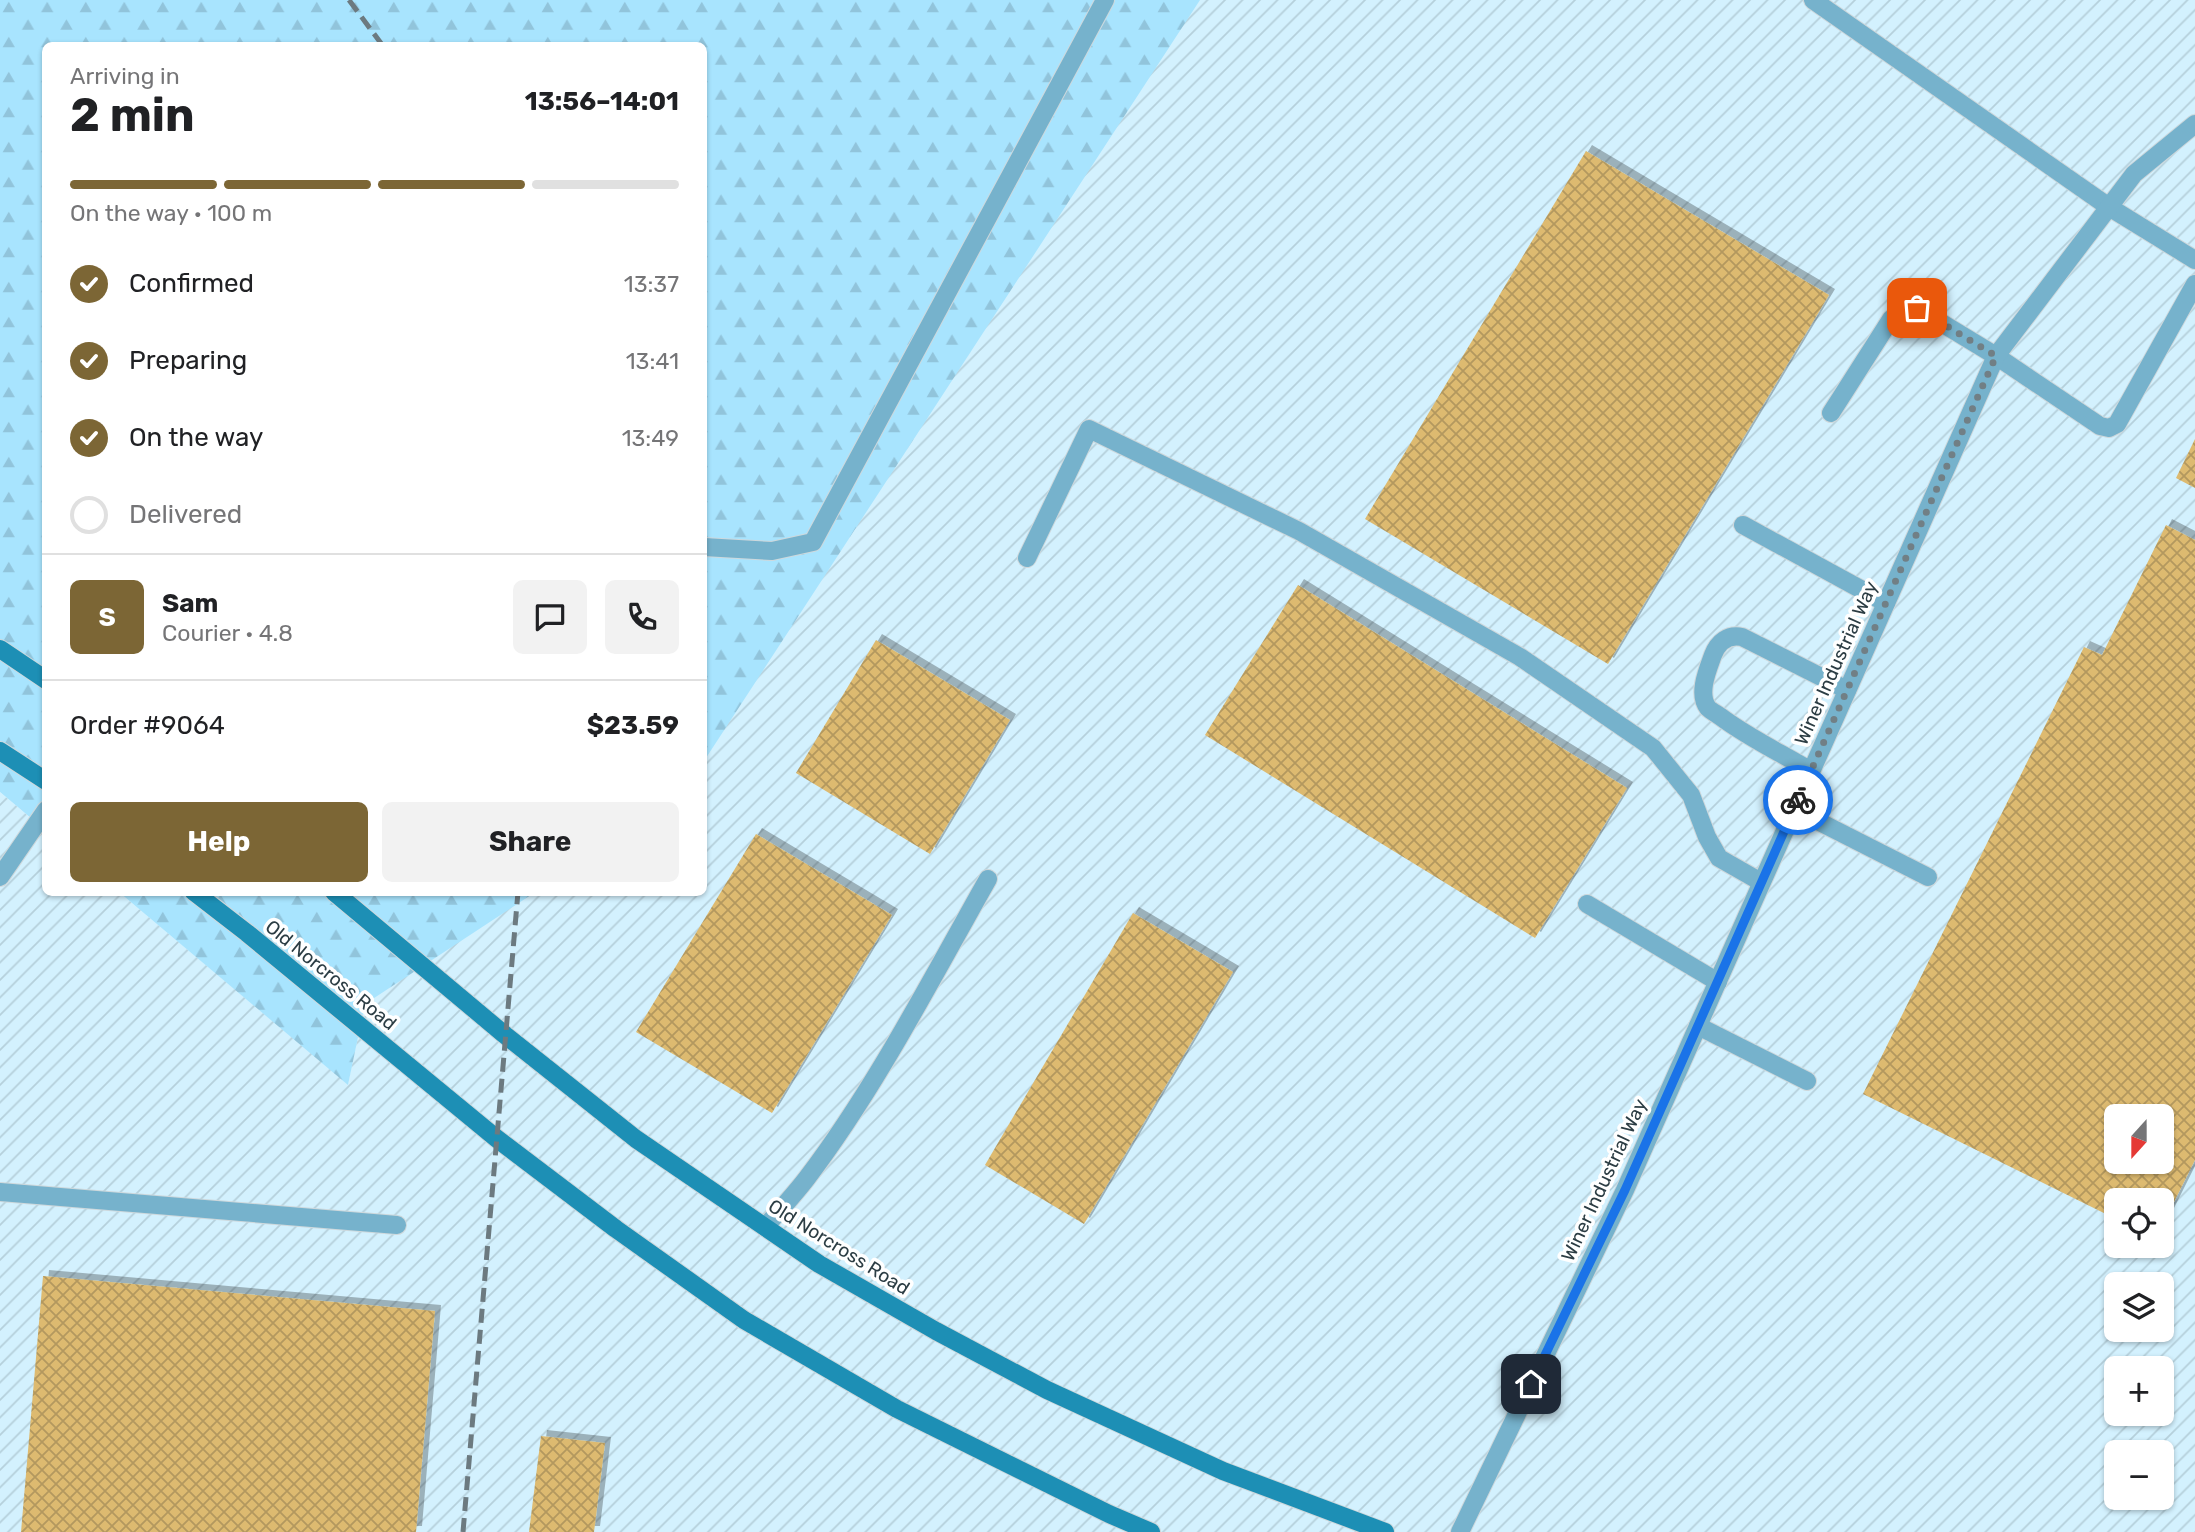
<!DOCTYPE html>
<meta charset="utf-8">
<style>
:root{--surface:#fff;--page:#f2f2f2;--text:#202124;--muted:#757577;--line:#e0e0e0;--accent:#7c6635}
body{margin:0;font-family:Rubik,sans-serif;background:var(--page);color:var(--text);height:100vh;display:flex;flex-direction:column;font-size:26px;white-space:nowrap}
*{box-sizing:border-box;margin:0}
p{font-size:23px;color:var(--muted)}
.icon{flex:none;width:38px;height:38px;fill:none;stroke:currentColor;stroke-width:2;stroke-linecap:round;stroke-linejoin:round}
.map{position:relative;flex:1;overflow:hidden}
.side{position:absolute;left:42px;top:42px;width:665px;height:854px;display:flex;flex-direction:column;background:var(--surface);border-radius:10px;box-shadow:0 2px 5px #0004}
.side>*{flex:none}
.needle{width:46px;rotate:201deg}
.controls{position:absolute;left:2104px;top:1104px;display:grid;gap:14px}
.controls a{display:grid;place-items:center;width:70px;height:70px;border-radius:10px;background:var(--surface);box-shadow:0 2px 5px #0004;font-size:35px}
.pin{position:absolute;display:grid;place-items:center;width:60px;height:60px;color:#fff;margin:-30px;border-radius:14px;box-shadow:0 4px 10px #0006}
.courier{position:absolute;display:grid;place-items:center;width:70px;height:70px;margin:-35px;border:5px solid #1a73e8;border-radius:50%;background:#fff;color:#222;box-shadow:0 2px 9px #0007}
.overview em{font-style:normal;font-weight:700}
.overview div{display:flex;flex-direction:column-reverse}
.overview{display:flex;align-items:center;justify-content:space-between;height:119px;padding:0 28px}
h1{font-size:46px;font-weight:700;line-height:52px}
.bar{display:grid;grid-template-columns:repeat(4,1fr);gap:10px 7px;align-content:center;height:84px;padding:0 28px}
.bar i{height:9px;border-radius:5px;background:var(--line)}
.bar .active{background:var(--accent)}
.bar p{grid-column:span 4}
.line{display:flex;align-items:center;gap:18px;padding:0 28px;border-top:2px solid var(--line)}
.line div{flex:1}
.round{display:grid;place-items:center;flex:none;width:74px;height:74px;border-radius:10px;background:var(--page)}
ol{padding:0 28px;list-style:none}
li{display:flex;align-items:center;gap:21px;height:77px}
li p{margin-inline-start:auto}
li .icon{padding:7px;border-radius:50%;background:var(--accent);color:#fff;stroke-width:4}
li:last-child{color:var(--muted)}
li i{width:38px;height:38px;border:4px solid var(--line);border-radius:50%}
.action{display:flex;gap:14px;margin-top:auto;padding:14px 28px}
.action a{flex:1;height:80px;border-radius:10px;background:var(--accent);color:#fff;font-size:28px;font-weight:700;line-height:80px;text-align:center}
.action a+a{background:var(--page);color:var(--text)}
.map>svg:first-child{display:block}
.industrial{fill:url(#industrial-furrows);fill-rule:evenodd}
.forest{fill:url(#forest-firs)}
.building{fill:url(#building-cross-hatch);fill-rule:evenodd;filter:url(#shadow)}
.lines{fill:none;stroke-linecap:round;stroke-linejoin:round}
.lane-casing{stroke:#ced8dc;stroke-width:20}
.street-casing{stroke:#ced8dc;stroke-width:20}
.secondary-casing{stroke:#ced8dc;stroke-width:20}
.lane{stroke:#76b2cc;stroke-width:18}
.street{stroke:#76b2cc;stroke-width:18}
.secondary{stroke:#1d8fb5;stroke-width:18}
.rail{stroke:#6c7a80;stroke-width:5;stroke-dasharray:14 7;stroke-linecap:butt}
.done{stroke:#717f85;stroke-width:7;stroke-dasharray:0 12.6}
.route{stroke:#1a73e8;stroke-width:9}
.labels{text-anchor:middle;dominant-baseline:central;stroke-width:7;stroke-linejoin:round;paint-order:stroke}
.street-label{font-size:19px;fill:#2c3d44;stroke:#fff}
</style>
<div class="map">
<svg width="2195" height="1532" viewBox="0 0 2195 1532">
<defs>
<pattern id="industrial-furrows" width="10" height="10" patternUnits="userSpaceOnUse" patternTransform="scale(1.75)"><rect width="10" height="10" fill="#d3f1fe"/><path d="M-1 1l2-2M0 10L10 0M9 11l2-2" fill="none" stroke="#b5d0db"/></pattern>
<pattern id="forest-firs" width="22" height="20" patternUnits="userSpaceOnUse" patternTransform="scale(1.75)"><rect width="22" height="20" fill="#a8e4fe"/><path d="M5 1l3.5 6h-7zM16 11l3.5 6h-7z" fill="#91c4db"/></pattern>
<pattern id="building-cross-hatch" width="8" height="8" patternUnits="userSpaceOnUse" patternTransform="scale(1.75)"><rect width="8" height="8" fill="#ddba70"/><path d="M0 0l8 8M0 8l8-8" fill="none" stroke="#b3985e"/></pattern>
<filter id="shadow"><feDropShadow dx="6" dy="-6" stdDeviation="0" flood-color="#0004"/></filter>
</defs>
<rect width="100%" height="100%" fill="#f2fafd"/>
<path class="industrial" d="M570,0H2195V1532H0V792L45,830L46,892L120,893L348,1084L388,893L704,892V46ZM2116,1116H2161V1162H2116ZM2116,1200H2161V1246H2116ZM2116,1284H2161V1330H2116ZM2116,1368H2161V1414H2116ZM2116,1452H2161V1498H2116Z"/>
<g class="forest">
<polygon points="0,0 1200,0 704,761 704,46 46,46 45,830 0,792"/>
<polygon points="120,893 534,893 365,1004 348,1085"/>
</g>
<g class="building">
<polygon points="1586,151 1829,295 1608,664 1365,519"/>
<polygon points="2195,439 2195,488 2176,478"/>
<path d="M2166,525L2195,540V1160L2161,1228V1200H2116V1219L1863,1094L2084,647L2102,655ZM2116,1116H2161V1162H2116Z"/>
<polygon points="1298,585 1627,788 1535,938 1205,735"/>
<polygon points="876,640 1010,720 930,854 796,773"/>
<polygon points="756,834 892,915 772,1113 636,1032"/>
<polygon points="1133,913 1233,972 1084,1224 985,1165"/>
<polygon points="43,1276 435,1311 416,1532 21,1532"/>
<polygon points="541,1436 605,1443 594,1532 529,1532"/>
</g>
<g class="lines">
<g class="lane-casing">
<g id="lane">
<polyline points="1813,0 2109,207 2195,260"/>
<polyline points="1831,413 1891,319 1905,308 1917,308 1996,356 2100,426 2109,428 2117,424 2195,284"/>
<polyline points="1743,525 1886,603"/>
<polyline points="704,547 772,551 813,542 1105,0"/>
<polyline points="1027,558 1089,429 1299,531 1520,657 1653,748 1691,795 1707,837 1719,858 1761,882"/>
<path d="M1811,771C1781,753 1749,738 1721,717C1717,714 1711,711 1708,708C1697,694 1708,669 1713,655C1718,642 1728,634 1742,637L1847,690"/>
<polyline points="1794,809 1928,877"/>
<polyline points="0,877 46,810"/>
<polyline points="1587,904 1718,982"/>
<polyline points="1698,1026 1807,1081"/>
<polyline points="0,1192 397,1225"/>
<path d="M765,1227C779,1211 794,1195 807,1178C876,1087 932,978 988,879"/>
</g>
</g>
<g class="street-casing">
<polyline id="street" points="1460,1532 1625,1190 1996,356 2134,174 2195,124"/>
</g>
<g class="secondary-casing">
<g id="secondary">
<polyline points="0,649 46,680"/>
<polyline points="0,751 46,781"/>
<polyline points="194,892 247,933 496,1138 616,1229 744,1320 897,1409 1109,1514 1151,1532"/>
<polyline points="334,892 505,1035 636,1139 819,1264 936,1331 1047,1390 1223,1471 1385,1532"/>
</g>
</g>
<use href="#lane" class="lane"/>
<use href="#street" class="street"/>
<use href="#secondary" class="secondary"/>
<g class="rail">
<polyline points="349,0 383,46"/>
<polyline points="463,1532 518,892"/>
</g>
</g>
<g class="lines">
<polyline class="done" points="1798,800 1996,356 1917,308"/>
<polyline class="route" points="1531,1384 1625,1190 1798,800"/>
</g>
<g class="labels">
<g class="street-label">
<text transform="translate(1836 663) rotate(-66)">Winer Industrial Way</text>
<text transform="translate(331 975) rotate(39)">Old Norcross Road</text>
<text transform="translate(1604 1180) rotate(-65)">Winer Industrial Way</text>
<text transform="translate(839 1247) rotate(32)">Old Norcross Road</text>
</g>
</g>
</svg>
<div class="controls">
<a><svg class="needle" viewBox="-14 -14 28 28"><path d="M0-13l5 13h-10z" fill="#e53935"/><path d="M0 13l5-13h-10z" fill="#757577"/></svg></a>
<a><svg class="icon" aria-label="locate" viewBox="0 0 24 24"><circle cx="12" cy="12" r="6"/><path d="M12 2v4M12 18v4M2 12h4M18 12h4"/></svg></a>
<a><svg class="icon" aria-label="layers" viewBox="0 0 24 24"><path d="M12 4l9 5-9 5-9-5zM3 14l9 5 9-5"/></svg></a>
<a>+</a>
<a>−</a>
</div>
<div class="pin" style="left:1917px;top:308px;background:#ea580c"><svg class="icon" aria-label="bag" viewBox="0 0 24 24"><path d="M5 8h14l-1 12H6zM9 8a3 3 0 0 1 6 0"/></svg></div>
<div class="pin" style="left:1531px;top:1384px;background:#1f2937"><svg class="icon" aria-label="home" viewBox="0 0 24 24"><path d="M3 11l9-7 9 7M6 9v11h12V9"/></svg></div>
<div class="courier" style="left:1798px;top:800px"><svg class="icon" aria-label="bike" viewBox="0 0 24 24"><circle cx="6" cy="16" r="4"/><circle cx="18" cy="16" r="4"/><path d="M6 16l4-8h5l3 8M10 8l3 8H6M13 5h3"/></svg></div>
<section class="side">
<div class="overview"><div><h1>2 min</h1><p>Arriving in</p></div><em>13:56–14:01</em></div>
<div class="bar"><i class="active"></i><i class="active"></i><i class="active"></i><i></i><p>On the way · 100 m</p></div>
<ol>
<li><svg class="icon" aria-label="check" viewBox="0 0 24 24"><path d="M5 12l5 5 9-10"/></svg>Confirmed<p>13:37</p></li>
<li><svg class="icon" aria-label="check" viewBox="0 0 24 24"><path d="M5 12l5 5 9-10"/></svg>Preparing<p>13:41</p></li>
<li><svg class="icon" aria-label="check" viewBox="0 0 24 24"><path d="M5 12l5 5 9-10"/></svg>On the way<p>13:49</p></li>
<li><i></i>Delivered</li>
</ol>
<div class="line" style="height:126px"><b class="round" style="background:var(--accent);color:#fff">S</b><div><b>Sam</b><p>Courier · 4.8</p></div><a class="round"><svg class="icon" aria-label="chat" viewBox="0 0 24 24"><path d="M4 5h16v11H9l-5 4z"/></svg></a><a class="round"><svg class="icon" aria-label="phone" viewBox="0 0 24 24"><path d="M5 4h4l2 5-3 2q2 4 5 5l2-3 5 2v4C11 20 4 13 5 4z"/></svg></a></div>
<div class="line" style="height:91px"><div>Order #9064</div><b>$23.59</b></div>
<div class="action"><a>Help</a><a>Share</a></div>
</section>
</div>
